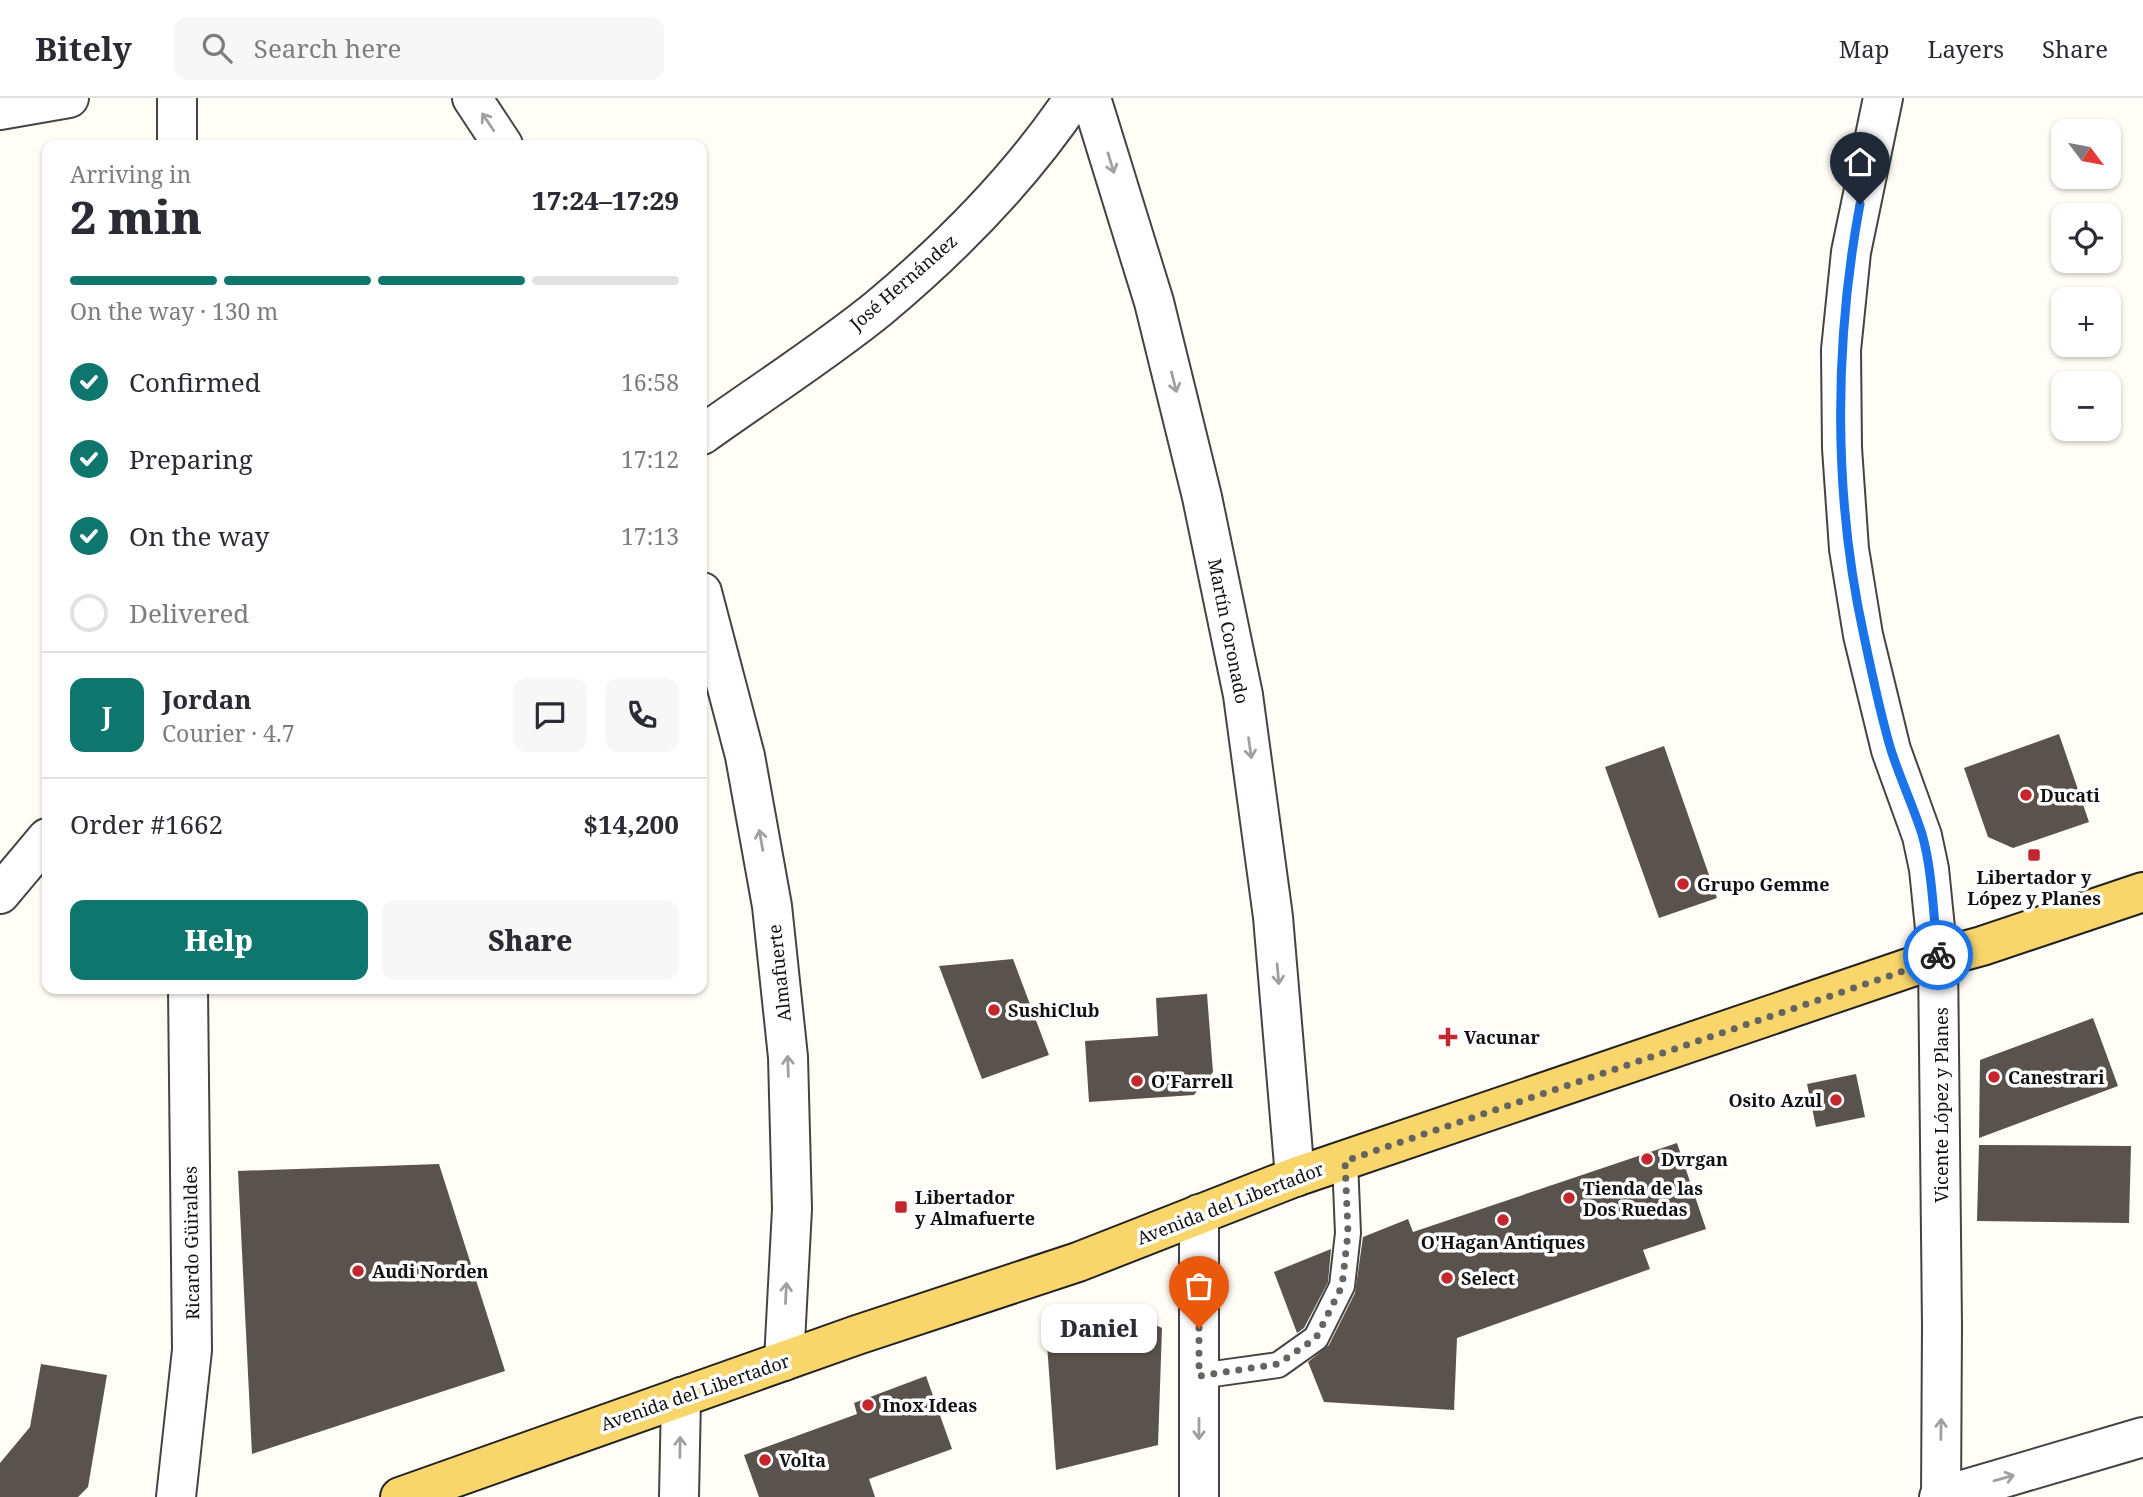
<!DOCTYPE html>
<meta charset="utf-8">
<style>
:root{--surface:#fff;--page:#f7f7f7;--text:#2b2b33;--muted:#7c7c81;--line:#e1e1e2;--accent:#0f766e}
body{margin:0;font-family:"Noto Serif",serif;background:var(--page);color:var(--text);height:100vh;display:flex;flex-direction:column;font-size:26px;white-space:nowrap}
*{box-sizing:border-box;margin:0}
p{font-size:23px;color:var(--muted)}
.icon{flex:none;width:38px;height:38px;fill:none;stroke:currentColor;stroke-width:2;stroke-linecap:round;stroke-linejoin:round}
.map{position:relative;flex:1;overflow:hidden}
.sheet{position:absolute;left:42px;top:42px;width:665px;height:854px;display:flex;flex-direction:column;background:var(--surface);border-radius:14px;box-shadow:0 2px 5px #0004}
.sheet>*{flex:none}
.needle{width:46px;rotate:122deg}
.buttons{position:absolute;left:2051px;top:21px;display:grid;gap:14px}
.buttons a{display:grid;place-items:center;width:70px;height:70px;border-radius:14px;background:var(--surface);box-shadow:0 2px 5px #0004;font-size:35px}
.pin{position:absolute;display:grid;place-items:center;width:60px;height:60px;color:#fff;margin:-72px -30px;border-radius:50% 50% 50% 0;rotate:-45deg;box-shadow:0 0 7px #0007}
.pin .icon{rotate:45deg}
.courier{position:absolute;display:grid;place-items:center;width:70px;height:70px;margin:-35px;border:5px solid #1a73e8;border-radius:50%;background:#fff;color:#222;box-shadow:0 2px 9px #0007}
.bubble{position:absolute;height:49px;border-radius:14px;background:var(--surface);box-shadow:0 2px 5px #0004;font-size:23px;font-weight:800;line-height:49px;text-align:center}
.headline em{font-style:normal;font-weight:800}
.headline div{display:flex;flex-direction:column-reverse}
.headline{display:flex;align-items:center;justify-content:space-between;height:119px;padding:0 28px}
h1{font-size:46px;font-weight:800;line-height:52px}
.bar{display:grid;grid-template-columns:repeat(4,1fr);gap:10px 7px;align-content:center;height:84px;padding:0 28px}
.bar i{height:9px;border-radius:5px;background:var(--line)}
.bar .on{background:var(--accent)}
.bar p{grid-column:span 4}
.line{display:flex;align-items:center;gap:18px;padding:0 28px;border-top:2px solid var(--line)}
.line div{flex:1}
.round{display:grid;place-items:center;flex:none;width:74px;height:74px;border-radius:14px;background:var(--page)}
ol{padding:0 28px;list-style:none}
li{display:flex;align-items:center;gap:21px;height:77px}
li p{margin-inline-start:auto}
li .icon{padding:7px;border-radius:50%;background:var(--accent);color:#fff;stroke-width:4}
li:last-child{color:var(--muted)}
li i{width:38px;height:38px;border:4px solid var(--line);border-radius:50%}
.action{display:flex;gap:14px;margin-top:auto;padding:14px 28px}
.action a{flex:1;height:80px;border-radius:14px;background:var(--accent);color:#fff;font-size:28px;font-weight:800;line-height:80px;text-align:center}
.action a+a{background:var(--page);color:var(--text)}
header{display:flex;align-items:center;gap:42px;box-sizing:border-box;height:98px;padding:0 35px;background:var(--surface);border-bottom:2px solid var(--line)}
header strong{font-size:33px}
nav{display:flex;gap:38px;margin-inline-start:auto;font-size:24px}
.search{width:490px;height:63px;background:var(--page);display:flex;align-items:center;gap:18px;box-sizing:border-box;padding:0 24px;border-radius:14px;color:var(--muted);font-size:26px}
.map>svg:first-child{display:block}
.building{fill:#5a524d}
.lines{fill:none;stroke-linecap:round;stroke-linejoin:round}
.service-casing{stroke:#444;stroke-width:28}
.minor-casing{stroke:#444;stroke-width:42}
.primary-casing{stroke:#222;stroke-width:42}
.service{stroke:#fff;stroke-width:24}
.minor{stroke:#fff;stroke-width:38}
.primary{stroke:#f9d66b;stroke-width:38}
.oneway{stroke:#a0a0a0}
.done{stroke:#646461;stroke-width:7;stroke-dasharray:0 12.6}
.route{stroke:#1a73e8;stroke-width:9}
.poi-dot{fill:#c4262e;stroke:#fff;stroke-width:2.5}
.labels{text-anchor:middle;dominant-baseline:central;stroke-width:7;stroke-linejoin:round;paint-order:stroke}
.street-label{font-size:18px;fill:#111;stroke:#fff}
.poi-label{font-size:18px;font-weight:bold;fill:#111;stroke:#fff;text-anchor:start}
</style>
<header>
<strong>Bitely</strong>
<div class="search"><svg class="icon" aria-label="search" viewBox="0 0 24 24"><circle cx="10" cy="10" r="6"/><path d="M15 15l6 6"/></svg>Search here</div>
<nav><a>Map</a><a>Layers</a><a>Share</a></nav>
</header>
<div class="map">
<svg width="2143" height="1399" viewBox="0 0 2143 1399">
<rect width="100%" height="100%" fill="#fffdf5"/>
<g class="building">
<polygon points="2059,636 2089,724 2013,750 1988,739 1964,670"/>
<polygon points="1664,648 1717,800 1659,820 1605,669"/>
<polygon points="1013,861 1049,957 982,981 939,868"/>
<polygon points="1207,896 1213,974 1194,997 1089,1004 1085,943 1158,938 1156,900"/>
<polygon points="2093,920 2118,988 1979,1040 1980,962"/>
<polygon points="1856,976 1865,1019 1816,1029 1807,986"/>
<polygon points="1677,1045 1706,1131 1643,1152 1650,1171 1457,1240 1454,1312 1324,1304 1308,1264 1329,1247 1355,1195 1363,1139 1408,1121 1413,1134"/>
<polygon points="1979,1047 2131,1048 2129,1125 1977,1123"/>
<polygon points="439,1066 505,1273 252,1356 238,1073"/>
<polygon points="1331,1151 1328,1184 1304,1230 1297,1235 1274,1174"/>
<polygon points="1130,1215 1162,1230 1158,1347 1056,1372 1047,1246"/>
<polygon points="41,1266 107,1277 88,1389 78,1399 0,1399 0,1365 30,1329"/>
<polygon points="926,1278 952,1351 869,1381 875,1399 759,1399 744,1357 857,1316 854,1305"/>
</g>
<g class="lines">
<g class="service-casing">
<polyline id="service" points="1199,1278 1278,1267 1316,1240 1342,1188 1348,1135 1345,1063"/>
</g>
<g class="minor-casing">
<g id="minor">
<polyline points="177,0 177,47"/>
<polyline points="472,0 503,47"/>
<polyline points="1091,0 1154,204 1202,399 1243,597 1273,819 1295,1079"/>
<polyline points="1883,0 1851,154 1841,252 1842,350 1849,451 1863,537 1891,652 1922,738 1929,771 1938,860 1942,1228 1941,1399"/>
<polyline points="0,12 69,0"/>
<path d="M702,337C759,296 825,254 879,210C952,149 1021,79 1074,0"/>
<polyline points="702,494 745,658 772,808 788,959 792,1111 784,1263"/>
<polyline points="0,796 47,740"/>
<polyline points="1199,1116 1199,1399"/>
<polyline points="176,1399 192,1252 188,891"/>
<polyline points="679,1399 681,1299"/>
<polyline points="1939,1399 2143,1339"/>
</g>
</g>
<g class="primary-casing">
<polyline id="primary" points="400,1399 857,1237 1078,1164 1295,1079 1938,860 1982,848 2143,794"/>
</g>
<use href="#service" class="service"/>
<use href="#minor" class="minor"/>
<use href="#primary" class="primary"/>
</g>
<defs><path id="oneway-shaft" d="M-6 0H5M1.5-3L5.5 0L1.5 3" fill="none" stroke-width="1.6" stroke-linecap="round" stroke-linejoin="round" transform="scale(1.75)"/></defs>
<g class="oneway">
<use href="#oneway-shaft" transform="translate(488 24) rotate(-124)"/>
<use href="#oneway-shaft" transform="translate(1111 65) rotate(73)"/>
<use href="#oneway-shaft" transform="translate(1174 284) rotate(76)"/>
<use href="#oneway-shaft" transform="translate(1250 650) rotate(82)"/>
<use href="#oneway-shaft" transform="translate(761 742) rotate(-100)"/>
<use href="#oneway-shaft" transform="translate(1278 876) rotate(85)"/>
<use href="#oneway-shaft" transform="translate(788 968) rotate(-92)"/>
<use href="#oneway-shaft" transform="translate(786 1195) rotate(-87)"/>
<use href="#oneway-shaft" transform="translate(1199 1331) rotate(90)"/>
<use href="#oneway-shaft" transform="translate(1941 1331) rotate(-89)"/>
<use href="#oneway-shaft" transform="translate(680 1349) rotate(-89)"/>
<use href="#oneway-shaft" transform="translate(2004 1380) rotate(-16)"/>
</g>
<g class="lines">
<polyline class="done" points="1199,1230 1199,1278 1278,1266 1316,1240 1342,1188 1348,1135 1345,1063 1898,875 1938,860 1938,857"/>
<path class="route" d="M1860,106C1834,246 1833,398 1864,538C1872,576 1880,615 1891,652C1900,680 1913,708 1922,736C1933,775 1933,818 1938,857"/>
</g>
<g class="poi-dot">
<circle cx="2026" cy="697" r="7"/>
<rect x="2027" y="750" width="14" height="14" rx="3.5"/>
<circle cx="1683" cy="786" r="7"/>
<circle cx="994" cy="912" r="7"/>
<path d="M1444.5 928.5h7v7h7v7h-7v7h-7v-7h-7v-7h7z"/>
<circle cx="1994" cy="979" r="7"/>
<circle cx="1137" cy="983" r="7"/>
<circle cx="1836" cy="1002" r="7"/>
<circle cx="1647" cy="1061" r="7"/>
<circle cx="1569" cy="1100" r="7"/>
<rect x="894" y="1102" width="14" height="14" rx="3.5"/>
<circle cx="1503" cy="1122" r="7"/>
<circle cx="358" cy="1173" r="7"/>
<circle cx="1447" cy="1180" r="7"/>
<circle cx="868" cy="1307" r="7"/>
<circle cx="765" cy="1362" r="7"/>
</g>
<g class="labels">
<g class="street-label">
<text transform="translate(903 184) rotate(-41)">José Hernández</text>
<text transform="translate(1229 533) rotate(79)">Martín Coronado</text>
<text transform="translate(779 875) rotate(-96)">Almafuerte</text>
<text transform="translate(1941 1007) rotate(-90)">Vicente López y Planes</text>
<text transform="translate(1230 1105) rotate(-21)">Avenida del Libertador</text>
<text transform="translate(191 1145) rotate(-91)">Ricardo Güiraldes</text>
<text transform="translate(695 1294) rotate(-19)">Avenida del Libertador</text>
</g>
<g class="poi-label">
<text x="2040" y="697">Ducati</text>
<text x="2034" y="779" text-anchor="middle">Libertador y<tspan x="2034" dy="21">López y Planes</tspan></text>
<text x="1697" y="786">Grupo Gemme</text>
<text x="1008" y="912">SushiClub</text>
<text x="1464" y="939">Vacunar</text>
<text x="2008" y="979">Canestrari</text>
<text x="1151" y="983">O'Farrell</text>
<text x="1822" y="1002" text-anchor="end">Osito Azul</text>
<text x="1661" y="1061">Dvrgan</text>
<text x="1583" y="1090">Tienda de las<tspan x="1583" dy="21">Dos Ruedas</tspan></text>
<text x="915" y="1099">Libertador<tspan x="915" dy="21">y Almafuerte</tspan></text>
<text x="1503" y="1144" text-anchor="middle">O'Hagan Antiques</text>
<text x="372" y="1173">Audi Norden</text>
<text x="1461" y="1180">Select</text>
<text x="882" y="1307">Inox Ideas</text>
<text x="779" y="1362">Volta</text>
</g>
</g>
</svg>
<div class="buttons">
<a><svg class="needle" viewBox="-14 -14 28 28"><path d="M0-13l5 13h-10z" fill="#e53935"/><path d="M0 13l5-13h-10z" fill="#7c7c81"/></svg></a>
<a><svg class="icon" aria-label="locate" viewBox="0 0 24 24"><circle cx="12" cy="12" r="6"/><path d="M12 2v4M12 18v4M2 12h4M18 12h4"/></svg></a>
<a>+</a>
<a>−</a>
</div>
<div class="pin" style="left:1199px;top:1230px;background:#ea580c"><svg class="icon" aria-label="bag" viewBox="0 0 24 24"><path d="M5 8h14l-1 12H6zM9 8a3 3 0 0 1 6 0"/></svg></div>
<div class="pin" style="left:1860px;top:106px;background:#1f2937"><svg class="icon" aria-label="home" viewBox="0 0 24 24"><path d="M3 11l9-7 9 7M6 9v11h12V9"/></svg></div>
<div class="courier" style="left:1938px;top:857px"><svg class="icon" aria-label="bike" viewBox="0 0 24 24"><circle cx="6" cy="16" r="4"/><circle cx="18" cy="16" r="4"/><path d="M6 16l4-8h5l3 8M10 8l3 8H6M13 5h3"/></svg></div>
<div class="bubble" style="left:1041px;top:1206px;width:116px">Daniel</div>
<section class="sheet">
<div class="headline"><div><h1>2 min</h1><p>Arriving in</p></div><em>17:24–17:29</em></div>
<div class="bar"><i class="on"></i><i class="on"></i><i class="on"></i><i></i><p>On the way · 130 m</p></div>
<ol>
<li><svg class="icon" aria-label="check" viewBox="0 0 24 24"><path d="M5 12l5 5 9-10"/></svg>Confirmed<p>16:58</p></li>
<li><svg class="icon" aria-label="check" viewBox="0 0 24 24"><path d="M5 12l5 5 9-10"/></svg>Preparing<p>17:12</p></li>
<li><svg class="icon" aria-label="check" viewBox="0 0 24 24"><path d="M5 12l5 5 9-10"/></svg>On the way<p>17:13</p></li>
<li><i></i>Delivered</li>
</ol>
<div class="line" style="height:126px"><b class="round" style="background:var(--accent);color:#fff">J</b><div><b>Jordan</b><p>Courier · 4.7</p></div><a class="round"><svg class="icon" aria-label="chat" viewBox="0 0 24 24"><path d="M4 5h16v11H9l-5 4z"/></svg></a><a class="round"><svg class="icon" aria-label="phone" viewBox="0 0 24 24"><path d="M5 4h4l2 5-3 2q2 4 5 5l2-3 5 2v4C11 20 4 13 5 4z"/></svg></a></div>
<div class="line" style="height:91px"><div>Order #1662</div><b>$14,200</b></div>
<div class="action"><a>Help</a><a>Share</a></div>
</section>
</div>
